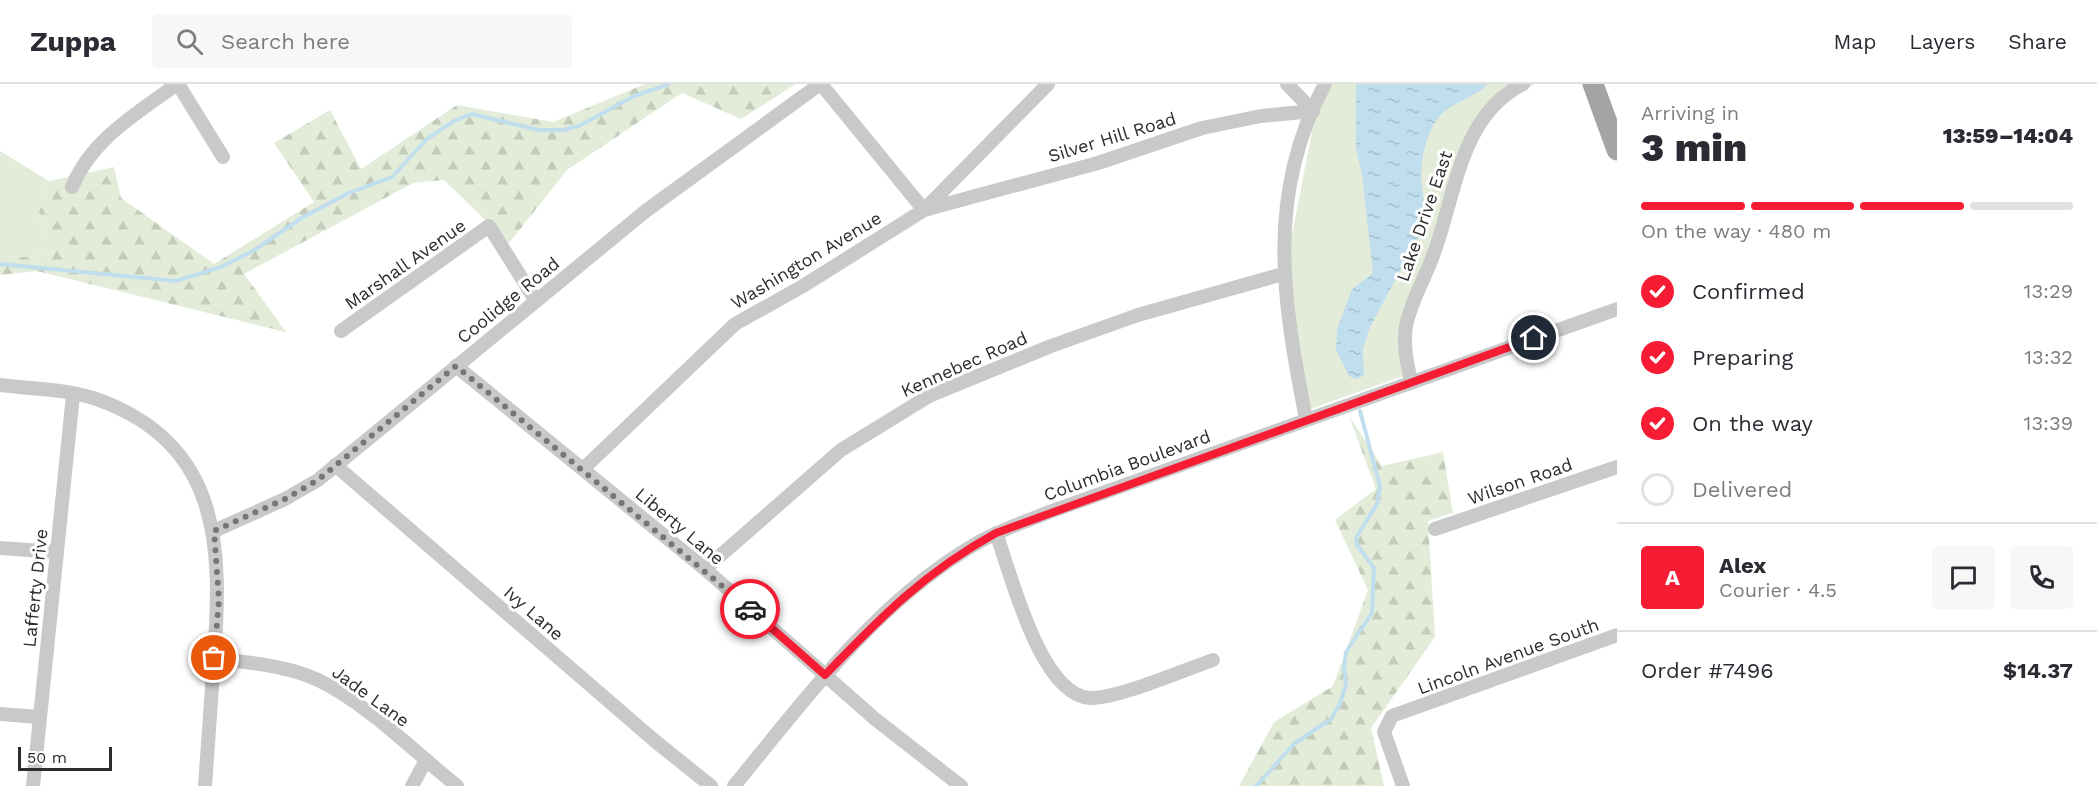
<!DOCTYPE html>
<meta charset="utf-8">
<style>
:root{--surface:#fff;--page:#f7f7f7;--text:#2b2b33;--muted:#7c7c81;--line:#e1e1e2;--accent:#f61c34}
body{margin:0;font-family:"Work Sans",sans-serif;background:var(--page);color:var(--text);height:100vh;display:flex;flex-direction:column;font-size:22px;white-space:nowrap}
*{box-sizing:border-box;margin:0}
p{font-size:20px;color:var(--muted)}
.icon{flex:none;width:33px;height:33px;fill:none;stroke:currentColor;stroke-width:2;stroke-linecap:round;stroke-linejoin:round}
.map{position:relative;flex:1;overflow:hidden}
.sheet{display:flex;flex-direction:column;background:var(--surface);width:480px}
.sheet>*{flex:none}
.scale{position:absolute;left:18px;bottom:15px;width:94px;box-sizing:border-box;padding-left:6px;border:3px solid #2c2c2c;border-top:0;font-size:16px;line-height:21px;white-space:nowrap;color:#2c2c2c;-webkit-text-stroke:4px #fff;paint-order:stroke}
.pin{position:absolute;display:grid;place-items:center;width:51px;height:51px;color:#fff;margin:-26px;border:3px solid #fff;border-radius:50%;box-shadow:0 2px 6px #0007}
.courier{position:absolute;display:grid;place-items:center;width:60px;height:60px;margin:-30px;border:4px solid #f61c34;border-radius:50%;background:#fff;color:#222;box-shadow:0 2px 8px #0007}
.headline em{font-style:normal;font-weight:800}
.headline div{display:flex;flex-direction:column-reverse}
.headline{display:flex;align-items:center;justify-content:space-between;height:102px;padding:0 24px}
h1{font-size:39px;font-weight:800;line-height:45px}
.bar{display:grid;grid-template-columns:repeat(4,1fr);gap:9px 6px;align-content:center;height:72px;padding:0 24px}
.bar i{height:8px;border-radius:4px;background:var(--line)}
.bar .selected{background:var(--accent)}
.bar p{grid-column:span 4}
.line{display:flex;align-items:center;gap:15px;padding:0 24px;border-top:2px solid var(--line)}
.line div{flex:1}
.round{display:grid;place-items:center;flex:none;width:63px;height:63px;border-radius:6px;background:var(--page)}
ol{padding:0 24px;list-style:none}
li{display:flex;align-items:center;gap:18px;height:66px}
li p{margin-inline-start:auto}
li .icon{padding:6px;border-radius:50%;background:var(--accent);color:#fff;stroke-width:4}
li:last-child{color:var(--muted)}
li i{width:33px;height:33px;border:3px solid var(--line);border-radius:50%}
header{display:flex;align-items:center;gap:36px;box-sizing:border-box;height:84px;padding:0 30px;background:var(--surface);border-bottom:2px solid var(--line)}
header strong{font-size:28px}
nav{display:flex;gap:33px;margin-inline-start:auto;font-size:21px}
.search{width:420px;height:54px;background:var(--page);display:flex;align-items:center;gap:15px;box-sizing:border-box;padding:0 21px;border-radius:6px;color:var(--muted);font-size:22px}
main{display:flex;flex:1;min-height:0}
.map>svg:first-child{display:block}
.forest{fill:url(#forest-firs)}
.park{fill:#e3ecd8}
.water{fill:url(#water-ripples)}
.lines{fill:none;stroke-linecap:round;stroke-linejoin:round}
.stream{stroke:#c1deee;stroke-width:4}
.minor{stroke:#c9c9c9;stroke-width:14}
.primary{stroke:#a4a4a4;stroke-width:21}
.done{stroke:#767676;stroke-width:6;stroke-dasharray:0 10.8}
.route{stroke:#f61c34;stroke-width:8}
.labels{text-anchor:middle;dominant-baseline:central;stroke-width:6;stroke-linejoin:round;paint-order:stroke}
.street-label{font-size:18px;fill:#2c2c2c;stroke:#fff}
</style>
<header>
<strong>Zuppa</strong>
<div class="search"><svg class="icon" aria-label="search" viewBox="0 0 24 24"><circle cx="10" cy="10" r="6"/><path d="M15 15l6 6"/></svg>Search here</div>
<nav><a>Map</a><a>Layers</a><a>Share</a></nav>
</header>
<main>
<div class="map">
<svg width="1617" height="702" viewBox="0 0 1617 702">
<defs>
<pattern id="forest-firs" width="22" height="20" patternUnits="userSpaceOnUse" patternTransform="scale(1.5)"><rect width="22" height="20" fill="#e3ecd8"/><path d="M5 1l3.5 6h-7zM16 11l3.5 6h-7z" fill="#c3cbba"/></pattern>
<pattern id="water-ripples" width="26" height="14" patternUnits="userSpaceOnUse" patternTransform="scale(1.5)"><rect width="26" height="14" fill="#c1deee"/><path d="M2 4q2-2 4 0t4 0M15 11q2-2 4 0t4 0" fill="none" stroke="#a6bfcc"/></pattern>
</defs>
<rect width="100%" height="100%" fill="#fff"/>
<g class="forest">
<polygon points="645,0 796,0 741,35 682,9 567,86 509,159 444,96 413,99 244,190 286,248 37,187 0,191 0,172 36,173 45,164 39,128 49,97 114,83 121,114 214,180 314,118 274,59 330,26 361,85 457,21 553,38"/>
<polygon points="1349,332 1382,382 1443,368 1453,429 1428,437 1435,553 1371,644 1384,702 1239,702 1274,638 1333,602 1368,506 1335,436 1376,405"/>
</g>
<g class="park">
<polygon points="1328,0 1535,0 1486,30 1405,234 1403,292 1302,328 1284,192 1318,16"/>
<polygon points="0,67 49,97 39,128 45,164 36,173 0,172"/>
</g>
<path class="water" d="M1356,0H1488C1476,12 1458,17 1445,27C1425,44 1419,80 1422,105C1424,118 1427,127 1425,141L1370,243L1363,265L1364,292L1355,295L1349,292L1336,266L1337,245L1352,205L1373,189L1362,91L1356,64Z"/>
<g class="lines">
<g class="stream">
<polyline points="0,180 176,197 221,183 253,167 303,133 349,109 392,93 427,55 454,37 471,30 539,46 563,46 579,42 634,12 669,0"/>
<polyline points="1256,702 1295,659 1331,635 1340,620 1346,600 1344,584 1346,568 1372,529 1374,484 1357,461 1356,454 1377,420 1380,402 1360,327"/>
</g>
<g class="minor">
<polyline points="178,0 223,73"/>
<polyline points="821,0 924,126 1098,79 1202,44 1261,32 1313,27"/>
<polyline points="1287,0 1313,27"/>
<path d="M72,103C92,55 136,30 177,0"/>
<polyline points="341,247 489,142 536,217"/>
<polyline points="456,282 705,485 875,635 961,702"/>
<path d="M1411,297C1407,279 1403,260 1406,242C1411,216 1426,193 1434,169C1456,109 1460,32 1523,0"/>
<path d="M0,301C32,305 69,305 99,316C222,361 222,465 214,575C211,617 208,660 205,702"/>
<path d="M1306,335C1283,217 1265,111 1325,0"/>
<polyline points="335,381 655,657 711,702"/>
<polyline points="583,385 735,240 803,202 924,126 1048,0"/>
<polyline points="1435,445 1617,383"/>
<polyline points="214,447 285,415 318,396 647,126 820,0"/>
<path d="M996,449C1011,490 1040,611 1090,614C1117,615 1184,586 1213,576"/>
<polyline points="0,464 57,468"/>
<polyline points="705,485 841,366 929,312 1051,262 1138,231 1283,190"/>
<path d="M214,574C248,579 287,581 318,596C365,618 416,669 457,702"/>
<polyline points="0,630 39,633"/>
<polyline points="33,702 73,311"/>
<polyline points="412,702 426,676"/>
<path d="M734,702C803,618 871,525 964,467C991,449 1022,439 1052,427L1617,225"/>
<polyline points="1403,702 1384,648 1392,632 1617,551"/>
</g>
<polyline class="primary" points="1593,0 1617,66"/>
</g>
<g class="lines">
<polyline class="done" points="214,574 219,516 214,447 285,415 318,396 456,282 750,525"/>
<path class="route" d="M750,525L825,591C881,533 925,488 996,449L1534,254"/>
</g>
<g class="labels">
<g class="street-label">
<text transform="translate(1112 53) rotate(-17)">Silver Hill Road</text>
<text transform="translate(1424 132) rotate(-71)">Lake Drive East</text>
<text transform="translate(806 176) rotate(-31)">Washington Avenue</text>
<text transform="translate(405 180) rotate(-35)">Marshall Avenue</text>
<text transform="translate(508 216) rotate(-39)">Coolidge Road</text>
<text transform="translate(964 280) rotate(-24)">Kennebec Road</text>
<text transform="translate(1127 381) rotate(-20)">Columbia Boulevard</text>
<text transform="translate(1520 397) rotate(-19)">Wilson Road</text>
<text transform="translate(680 442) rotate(40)">Liberty Lane</text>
<text transform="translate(35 504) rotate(-84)">Lafferty Drive</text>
<text transform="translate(534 529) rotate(41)">Ivy Lane</text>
<text transform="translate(1508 572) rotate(-20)">Lincoln Avenue South</text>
<text transform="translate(371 612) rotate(36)">Jade Lane</text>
</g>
</g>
</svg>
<div class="scale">50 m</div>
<div class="pin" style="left:214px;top:574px;background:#ea580c"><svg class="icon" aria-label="bag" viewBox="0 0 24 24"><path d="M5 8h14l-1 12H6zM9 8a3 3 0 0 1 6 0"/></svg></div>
<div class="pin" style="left:1534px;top:254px;background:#1f2937"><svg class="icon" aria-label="home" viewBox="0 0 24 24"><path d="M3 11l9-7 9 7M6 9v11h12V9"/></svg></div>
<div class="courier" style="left:750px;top:525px"><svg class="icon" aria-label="car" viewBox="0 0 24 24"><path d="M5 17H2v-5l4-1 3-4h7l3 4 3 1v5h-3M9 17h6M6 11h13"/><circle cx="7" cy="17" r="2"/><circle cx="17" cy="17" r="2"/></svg></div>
</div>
<section class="sheet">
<div class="headline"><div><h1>3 min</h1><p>Arriving in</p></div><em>13:59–14:04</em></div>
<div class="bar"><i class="selected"></i><i class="selected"></i><i class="selected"></i><i></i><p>On the way · 480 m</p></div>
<ol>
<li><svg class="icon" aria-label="check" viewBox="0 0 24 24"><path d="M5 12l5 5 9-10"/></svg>Confirmed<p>13:29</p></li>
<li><svg class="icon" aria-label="check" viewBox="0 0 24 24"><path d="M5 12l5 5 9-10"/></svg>Preparing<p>13:32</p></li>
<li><svg class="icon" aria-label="check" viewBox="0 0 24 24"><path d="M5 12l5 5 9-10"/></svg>On the way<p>13:39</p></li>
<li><i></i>Delivered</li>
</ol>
<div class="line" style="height:108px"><b class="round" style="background:var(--accent);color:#fff">A</b><div><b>Alex</b><p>Courier · 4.5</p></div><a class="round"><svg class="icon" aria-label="chat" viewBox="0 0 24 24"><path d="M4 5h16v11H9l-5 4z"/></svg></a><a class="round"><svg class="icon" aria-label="phone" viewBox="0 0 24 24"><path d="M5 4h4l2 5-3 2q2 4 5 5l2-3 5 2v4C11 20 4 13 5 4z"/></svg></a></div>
<div class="line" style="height:78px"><div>Order #7496</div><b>$14.37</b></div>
</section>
</main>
